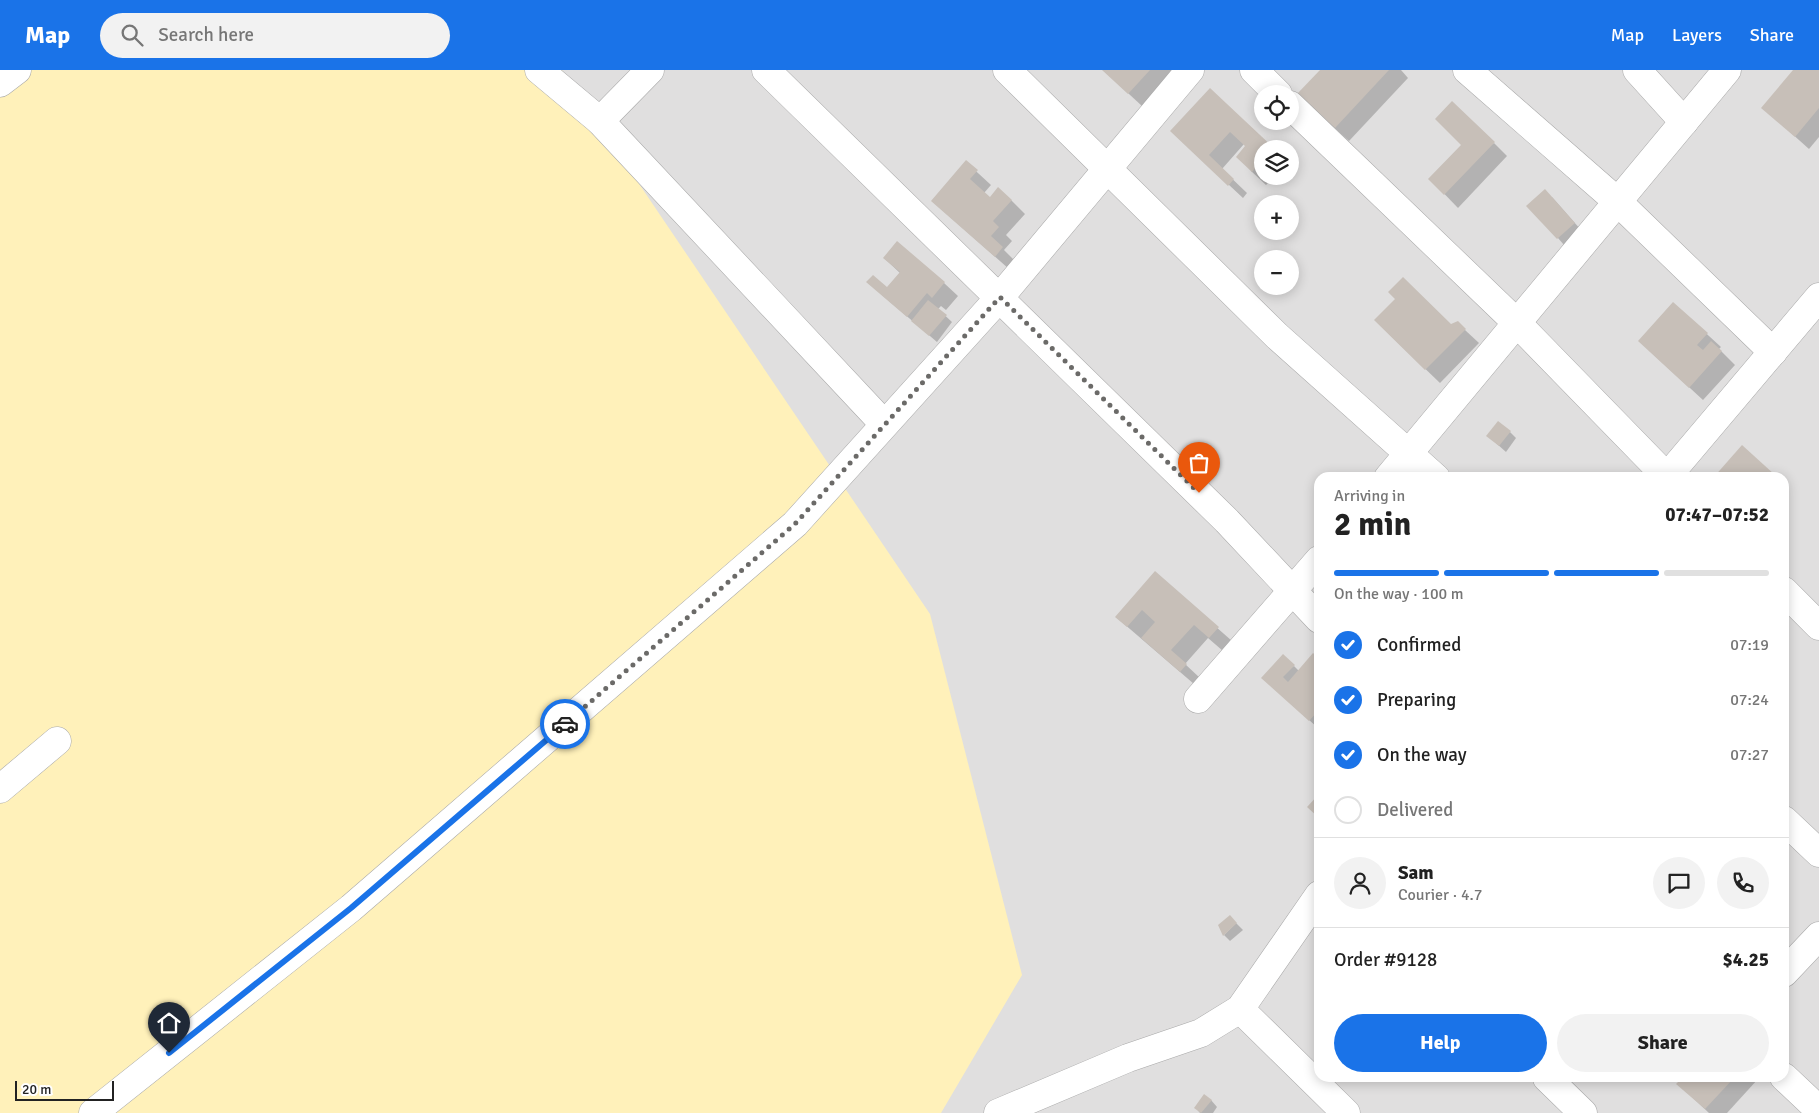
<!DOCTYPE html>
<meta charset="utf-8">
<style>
:root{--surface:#fff;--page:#f2f2f2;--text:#222;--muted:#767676;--line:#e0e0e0;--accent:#1a73e8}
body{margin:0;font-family:Signika,sans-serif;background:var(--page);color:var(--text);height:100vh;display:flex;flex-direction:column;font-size:19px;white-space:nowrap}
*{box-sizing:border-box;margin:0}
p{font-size:16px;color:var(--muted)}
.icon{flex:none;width:28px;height:28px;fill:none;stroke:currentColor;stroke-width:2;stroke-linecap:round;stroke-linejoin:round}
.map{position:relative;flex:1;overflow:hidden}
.sheet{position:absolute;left:1314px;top:402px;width:475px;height:610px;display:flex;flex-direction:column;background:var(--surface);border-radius:15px;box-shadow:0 2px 12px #0003}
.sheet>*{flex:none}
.fabs{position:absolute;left:1254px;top:15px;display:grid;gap:10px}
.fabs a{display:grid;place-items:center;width:45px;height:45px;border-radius:50%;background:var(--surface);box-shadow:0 2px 12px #0003;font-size:25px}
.scale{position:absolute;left:15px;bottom:12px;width:99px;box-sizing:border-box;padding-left:5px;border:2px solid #222;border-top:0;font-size:14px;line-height:18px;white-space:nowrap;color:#222;-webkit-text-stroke:4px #fff;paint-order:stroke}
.pin{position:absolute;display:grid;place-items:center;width:42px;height:42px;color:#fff;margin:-51px -21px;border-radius:50% 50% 50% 0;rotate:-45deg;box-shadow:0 0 5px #0007}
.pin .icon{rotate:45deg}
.courier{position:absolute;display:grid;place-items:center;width:50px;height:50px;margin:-25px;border:4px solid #1a73e8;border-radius:50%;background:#fff;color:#222;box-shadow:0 1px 6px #0007}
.headline em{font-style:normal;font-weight:700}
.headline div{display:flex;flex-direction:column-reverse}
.headline{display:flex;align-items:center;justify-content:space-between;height:85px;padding:0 20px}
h1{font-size:32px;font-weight:700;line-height:38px}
.bar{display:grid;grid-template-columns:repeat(4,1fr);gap:8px 5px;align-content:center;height:60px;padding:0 20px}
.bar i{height:6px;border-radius:4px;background:var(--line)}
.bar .current{background:var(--accent)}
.bar p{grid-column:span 4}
.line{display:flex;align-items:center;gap:12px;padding:0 20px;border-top:1px solid var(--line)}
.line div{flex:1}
.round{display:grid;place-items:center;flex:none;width:52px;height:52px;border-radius:26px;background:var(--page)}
ol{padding:0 20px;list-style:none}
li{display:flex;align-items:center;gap:15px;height:55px}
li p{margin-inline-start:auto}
li .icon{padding:5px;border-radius:50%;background:var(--accent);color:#fff;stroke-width:4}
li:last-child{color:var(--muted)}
li i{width:28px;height:28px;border:2px solid var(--line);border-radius:50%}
.primary-button{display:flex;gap:10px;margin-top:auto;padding:10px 20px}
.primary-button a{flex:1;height:58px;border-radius:30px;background:var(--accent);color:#fff;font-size:20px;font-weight:700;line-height:58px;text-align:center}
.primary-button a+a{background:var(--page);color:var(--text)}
header{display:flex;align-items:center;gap:30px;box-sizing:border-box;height:70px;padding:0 25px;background:var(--accent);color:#fff}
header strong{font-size:24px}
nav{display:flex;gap:28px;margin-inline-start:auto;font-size:18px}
.search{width:350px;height:45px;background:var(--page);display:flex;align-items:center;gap:12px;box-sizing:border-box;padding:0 18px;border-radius:28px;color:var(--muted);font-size:19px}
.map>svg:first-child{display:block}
.residential{fill:#e0dfdf;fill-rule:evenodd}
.sand{fill:#fff1ba}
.shadow{fill:#0003}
.building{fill:#c7bfb8}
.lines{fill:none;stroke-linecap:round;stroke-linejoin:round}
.minor-casing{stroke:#a9a9a9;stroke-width:29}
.minor{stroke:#fff;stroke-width:28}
.done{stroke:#6b6a68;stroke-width:5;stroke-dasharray:0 9}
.route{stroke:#1a73e8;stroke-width:6}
</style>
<header>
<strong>Map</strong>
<div class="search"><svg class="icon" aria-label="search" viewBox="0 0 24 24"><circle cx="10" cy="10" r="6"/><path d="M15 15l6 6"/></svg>Search here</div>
<nav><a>Map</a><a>Layers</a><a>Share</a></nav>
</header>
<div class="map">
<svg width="1819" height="1043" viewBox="0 0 1819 1043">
<rect width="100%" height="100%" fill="#f2efe9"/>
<path class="residential" d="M0,0H1819V1043H0ZM1262,24H1290V51H1262ZM1262,79H1290V106H1262ZM1262,134H1290V161H1262ZM1262,189H1290V216H1262ZM1319,408H1784V1008H1319Z"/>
<polygon class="sand" points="0,0 562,0 930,544 1022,905 941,1043 0,1043"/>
<g class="shadow">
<polygon points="1103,0 1176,0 1142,36"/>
<polygon points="1322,0 1401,0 1408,8 1349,71 1312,38"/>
<polygon points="1795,0 1819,0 1819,67 1809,79 1763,38"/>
<polygon points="1210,20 1262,79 1262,106 1275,106 1266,115 1251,101 1247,77 1244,74 1222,99 1247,123 1243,128 1185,74"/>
<polygon points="1494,73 1507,86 1458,138 1430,109"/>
<polygon points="966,92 991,115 984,123 990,128 1011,130 1025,144 1006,165 1012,171 1004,180 1016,192 1009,199 932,131"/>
<polygon points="1552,127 1581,160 1564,175 1558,168"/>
<polygon points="884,188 944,213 958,226 946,240 941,236 938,239 952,252 937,272 882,225 900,203"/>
<polygon points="1673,233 1721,277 1719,279 1735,295 1703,330 1653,284"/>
<polygon points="1450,255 1465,260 1479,273 1440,313 1389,264"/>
<polygon points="1510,362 1516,368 1506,382 1488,366"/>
<polygon points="1784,415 1787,419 1784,423"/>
<polygon points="1155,503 1232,571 1223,581 1208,568 1185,594 1200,608 1194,614 1116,547"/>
<polygon points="1319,590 1319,659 1263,608 1294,596 1299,601"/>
<polygon points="1236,853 1243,860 1230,871 1224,865"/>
<polygon points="1684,1008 1756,1008 1758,1009 1727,1043 1709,1043 1678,1014"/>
<polygon points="1211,1030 1217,1037 1213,1043 1200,1043 1196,1038"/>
</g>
<g class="building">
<polygon points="1102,0 1150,0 1128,24"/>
<polygon points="1320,0 1389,0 1335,58 1297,24"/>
<polygon points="1793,0 1819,0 1819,38 1795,67 1761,38"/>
<polygon points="1210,18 1275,79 1262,79 1262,91 1252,102 1236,87 1245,76 1230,62 1209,85 1234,109 1228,116 1170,61"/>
<polygon points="1452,31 1495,72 1444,125 1428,109 1461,75 1435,49"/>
<polygon points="966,90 978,100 970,109 990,127 998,117 1012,130 993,151 999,157 991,166 1003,177 995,187 931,131"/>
<polygon points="1545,119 1575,153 1557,169 1526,136"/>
<polygon points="897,171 945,212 932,228 927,223 907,247 866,212 873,205 887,217 900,202 883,188"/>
<polygon points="1403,207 1451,254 1458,251 1466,259 1425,300 1374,250 1395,229 1388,222"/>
<polygon points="928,230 947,245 929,266 911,251"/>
<polygon points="1673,232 1708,263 1697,275 1703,280 1711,271 1722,281 1689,318 1638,271"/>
<polygon points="1498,351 1511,361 1499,376 1486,366"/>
<polygon points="1742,375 1775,405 1772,408 1713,408"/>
<polygon points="1155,501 1219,557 1209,568 1194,555 1171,580 1187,594 1180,602 1141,568 1155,552 1142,540 1127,557 1115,547"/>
<polygon points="1313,583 1319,588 1319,640 1309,651 1261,608 1283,584 1295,595 1283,607 1288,612"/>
<polygon points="1319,724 1319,748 1307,737"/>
<polygon points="1230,845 1237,853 1223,866 1218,855"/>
<polygon points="1682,1008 1734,1008 1705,1039 1676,1014"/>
<polygon points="1204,1024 1212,1030 1201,1043 1194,1038"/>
</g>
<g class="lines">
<g class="minor-casing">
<g id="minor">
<polyline points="539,0 600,51 650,0"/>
<polyline points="766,0 1227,451 1319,549"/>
<polyline points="1007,0 1277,266 1436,408"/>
<polyline points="1254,0 1278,24"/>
<polyline points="1467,0 1618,132 1773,282"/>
<polyline points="1637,0 1684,52"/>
<polyline points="0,13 17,0"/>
<polyline points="1290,35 1517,253 1668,408"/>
<polyline points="600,51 884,354"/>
<polyline points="1388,408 1727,0"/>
<polyline points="1666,408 1819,227"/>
<polyline points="1784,521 1819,556"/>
<polyline points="1198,629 1319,490"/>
<polyline points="0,719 57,671"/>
<polyline points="1784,750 1819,783"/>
<polyline points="1784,903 1819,866"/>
<polyline points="1240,939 1346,1043"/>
<polyline points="1784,1007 1819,1040"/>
<polyline points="1547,1008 1583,1043"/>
<polyline points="93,1043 351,838 795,454 1000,227 1190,0"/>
<polyline points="998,1043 1128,988 1201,963 1240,939 1319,825"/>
</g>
</g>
<use href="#minor" class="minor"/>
</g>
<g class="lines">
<polyline class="done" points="565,654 795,454 1000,227 1199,423"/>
<polyline class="route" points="169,983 351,838 565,654"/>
</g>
</svg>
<div class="fabs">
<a><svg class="icon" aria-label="locate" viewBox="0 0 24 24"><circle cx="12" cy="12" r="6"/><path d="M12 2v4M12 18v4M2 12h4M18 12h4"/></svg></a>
<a><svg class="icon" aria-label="layers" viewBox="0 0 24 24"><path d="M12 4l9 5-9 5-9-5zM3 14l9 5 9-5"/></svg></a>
<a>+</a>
<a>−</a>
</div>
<div class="scale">20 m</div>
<div class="pin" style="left:1199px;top:423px;background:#ea580c"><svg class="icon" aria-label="bag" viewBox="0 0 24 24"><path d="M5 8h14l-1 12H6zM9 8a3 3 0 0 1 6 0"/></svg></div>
<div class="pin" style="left:169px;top:983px;background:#1f2937"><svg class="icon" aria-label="home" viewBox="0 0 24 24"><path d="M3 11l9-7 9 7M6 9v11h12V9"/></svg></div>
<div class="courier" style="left:565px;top:654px"><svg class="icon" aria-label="car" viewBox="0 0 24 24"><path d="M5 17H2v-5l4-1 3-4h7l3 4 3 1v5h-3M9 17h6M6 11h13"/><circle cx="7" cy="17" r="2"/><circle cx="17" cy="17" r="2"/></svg></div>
<section class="sheet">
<div class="headline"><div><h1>2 min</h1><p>Arriving in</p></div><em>07:47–07:52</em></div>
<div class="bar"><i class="current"></i><i class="current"></i><i class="current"></i><i></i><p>On the way · 100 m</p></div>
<ol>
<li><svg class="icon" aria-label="check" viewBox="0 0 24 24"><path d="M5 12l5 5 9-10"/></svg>Confirmed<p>07:19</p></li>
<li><svg class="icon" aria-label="check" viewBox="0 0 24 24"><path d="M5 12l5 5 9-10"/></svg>Preparing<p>07:24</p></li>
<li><svg class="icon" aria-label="check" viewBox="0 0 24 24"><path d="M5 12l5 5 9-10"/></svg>On the way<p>07:27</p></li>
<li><i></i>Delivered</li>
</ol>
<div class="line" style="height:90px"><a class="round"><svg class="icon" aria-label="person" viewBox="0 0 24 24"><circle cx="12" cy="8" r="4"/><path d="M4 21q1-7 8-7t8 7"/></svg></a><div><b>Sam</b><p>Courier · 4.7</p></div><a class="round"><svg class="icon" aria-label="chat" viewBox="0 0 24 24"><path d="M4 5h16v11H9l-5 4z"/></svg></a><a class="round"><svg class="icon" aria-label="phone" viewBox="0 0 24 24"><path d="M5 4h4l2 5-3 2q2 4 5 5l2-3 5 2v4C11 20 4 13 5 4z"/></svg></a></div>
<div class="line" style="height:65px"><div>Order #9128</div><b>$4.25</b></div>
<div class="primary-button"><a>Help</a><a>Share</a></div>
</section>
</div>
